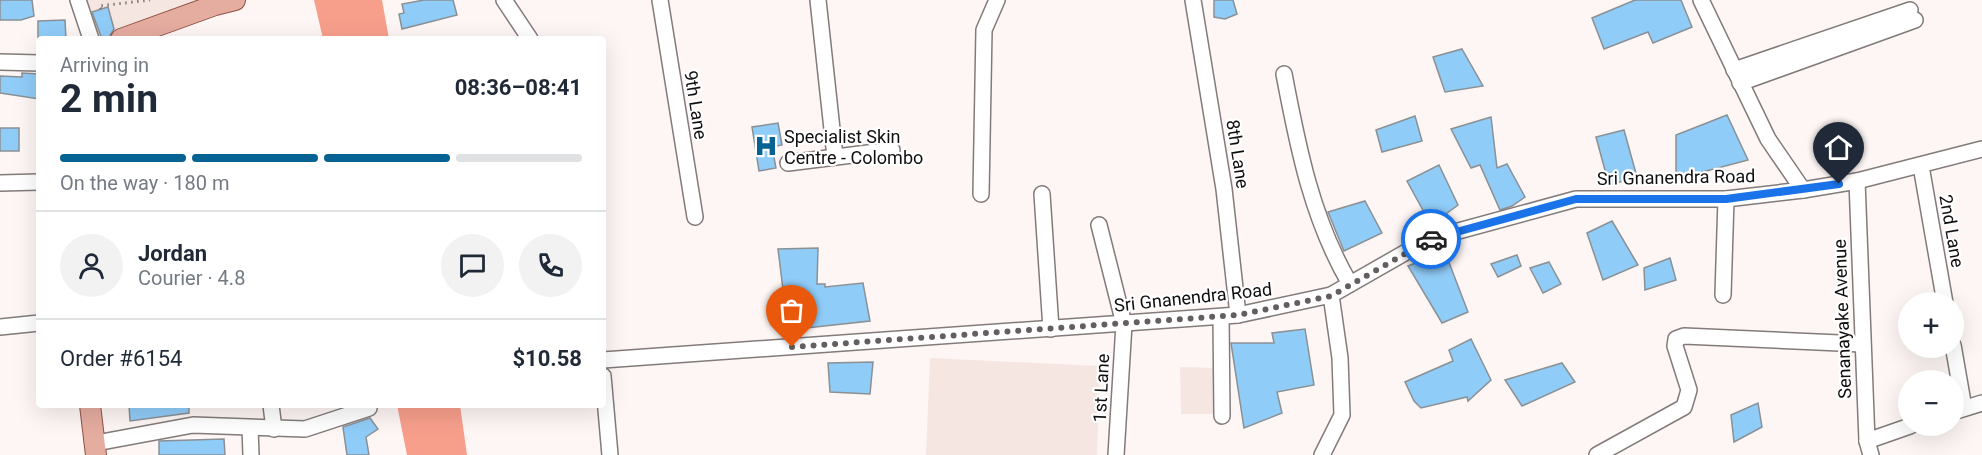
<!DOCTYPE html>
<meta charset="utf-8">
<style>
:root{--surface:#fff;--page:#f2f2f3;--text:#1f2937;--muted:#747a83;--line:#e0e1e3;--accent:#066292}
body{margin:0;font-family:Roboto,sans-serif;background:var(--page);color:var(--text);height:100vh;display:flex;flex-direction:column;font-size:22px;white-space:nowrap}
*{box-sizing:border-box;margin:0}
p{font-size:20px;color:var(--muted)}
.icon{flex:none;width:33px;height:33px;fill:none;stroke:currentColor;stroke-width:2;stroke-linecap:round;stroke-linejoin:round}
.map{position:relative;flex:1;overflow:hidden}
.sheet{position:absolute;left:36px;top:36px;width:570px;height:372px;display:flex;flex-direction:column;background:var(--surface);border-radius:6px;box-shadow:0 6px 24px #0002}
.sheet>*{flex:none}
.fabs{position:absolute;left:1898px;top:292px;display:grid;gap:12px}
.fabs a{display:grid;place-items:center;width:66px;height:66px;border-radius:50%;background:var(--surface);box-shadow:0 6px 24px #0002;font-size:30px}
.pin{position:absolute;display:grid;place-items:center;width:51px;height:51px;color:#fff;margin:-62px -26px;border-radius:50% 50% 50% 0;rotate:-45deg;box-shadow:0 0 6px #0007}
.pin .icon{rotate:45deg}
.courier{position:absolute;display:grid;place-items:center;width:60px;height:60px;margin:-30px;border:4px solid #1a73e8;border-radius:50%;background:#fff;color:#222;box-shadow:0 2px 8px #0007}
.headline em{font-style:normal;font-weight:700}
.headline div{display:flex;flex-direction:column-reverse}
.headline{display:flex;align-items:center;justify-content:space-between;height:102px;padding:0 24px}
h1{font-size:39px;font-weight:700;line-height:45px}
.bar{display:grid;grid-template-columns:repeat(4,1fr);gap:9px 6px;align-content:center;height:72px;padding:0 24px}
.bar i{height:8px;border-radius:4px;background:var(--line)}
.bar .active{background:var(--accent)}
.bar p{grid-column:span 4}
.line{display:flex;align-items:center;gap:15px;padding:0 24px;border-top:2px solid var(--line)}
.line div{flex:1}
.round{display:grid;place-items:center;flex:none;width:63px;height:63px;border-radius:32px;background:var(--page)}
.map>svg:first-child{display:block}
.built{fill:#f5e6e2}
.water{fill:#f89f8c}
.building{fill:#90ccf8;stroke:#8b9094;stroke-width:1.5}
.lines{fill:none;stroke-linecap:round;stroke-linejoin:round}
.minor-casing{stroke:#827b7a;stroke-width:18}
.major-casing{stroke:#8f5044;stroke-width:22}
.path{stroke:#807c7b;stroke-width:3;stroke-dasharray:1.5 4.5;stroke-linecap:butt}
.minor{stroke:#fff;stroke-width:15}
.major{stroke:#e5aca0;stroke-width:20}
.done{stroke:#635f5e;stroke-width:6;stroke-dasharray:0 10.8}
.route{stroke:#1a73e8;stroke-width:8}
.labels{text-anchor:middle;dominant-baseline:central;stroke-width:4.5;stroke-linejoin:round;paint-order:stroke}
.street-label{font-size:18px;fill:#100e0e;stroke:#fff}
.poi-label{font-size:18px;fill:#100e0e;stroke:#fff;text-anchor:start}
</style>
<div class="map">
<svg width="1982" height="455" viewBox="0 0 1982 455">
<rect width="100%" height="100%" fill="#fdf6f4"/>
<g class="built">
<polygon points="86,0 204,0 170,11 109,39 101,39"/>
<polygon points="930,358 1100,366 1097,455 926,455"/>
<polygon points="1180,367 1216,368 1217,414 1181,414"/>
</g>
<g class="water">
<polygon points="314,0 382,0 389,39 323,39"/>
<polygon points="397,405 460,405 467,455 407,455"/>
</g>
<g class="building">
<polygon points="0,0 32,0 34,16 21,20 0,20"/>
<polygon points="424,0 453,0 457,15 402,29 399,14 404,13 402,4"/>
<polygon points="1214,0 1233,0 1237,14 1225,19 1214,17"/>
<polygon points="1635,0 1681,0 1692,27 1653,43 1648,32 1604,49 1592,18"/>
<polygon points="108,7 114,29 109,37 102,39 92,12"/>
<polygon points="65,20 66,39 38,39 38,21"/>
<polygon points="1462,49 1483,86 1445,92 1433,57"/>
<polygon points="22,73 39,74 39,99 0,93 0,76 22,77"/>
<polygon points="1727,115 1748,160 1676,179 1676,135"/>
<polygon points="1415,116 1422,141 1382,152 1376,130"/>
<polygon points="1491,117 1497,168 1507,164 1525,197 1512,206 1500,210 1480,165 1471,168 1451,129"/>
<polygon points="778,123 782,145 772,147 776,168 759,171 752,127"/>
<rect x="0" y="128" width="19" height="23"/>
<polygon points="1624,130 1637,177 1609,185 1596,137"/>
<polygon points="1439,165 1458,205 1431,225 1407,181"/>
<polygon points="1365,201 1382,233 1344,251 1328,212"/>
<polygon points="1612,221 1638,265 1603,280 1587,233"/>
<polygon points="818,248 817,284 825,284 825,287 863,283 870,321 788,330 778,249"/>
<polygon points="1445,252 1468,312 1442,323 1408,266"/>
<polygon points="1517,255 1521,266 1498,277 1491,264"/>
<polygon points="1670,258 1676,280 1645,290 1644,268"/>
<polygon points="1549,262 1561,284 1543,293 1530,268"/>
<polygon points="1305,329 1314,385 1277,392 1282,413 1244,428 1231,343 1274,343 1272,333"/>
<polygon points="1471,339 1491,380 1468,401 1467,397 1421,408 1414,401 1405,382 1453,361 1449,350"/>
<polygon points="873,362 870,394 830,392 828,363"/>
<polygon points="1562,363 1575,382 1522,406 1505,380"/>
<polygon points="1758,403 1762,427 1734,442 1731,415"/>
<polygon points="129,405 189,405 189,413 130,421"/>
<polygon points="370,418 378,429 366,437 369,455 347,455 343,427"/>
<polygon points="224,439 225,455 159,455 159,441"/>
</g>
<g class="lines">
<g class="minor-casing">
<g id="minor">
<polyline points="78,0 91,39"/>
<polyline points="504,0 530,39"/>
<polyline points="660,0 695,217"/>
<polyline points="818,0 835,157"/>
<polyline points="1193,0 1224,189 1238,315"/>
<polyline points="1701,0 1768,139 1803,190"/>
<polyline points="0,62 39,63"/>
<polyline points="1734,70 1910,10"/>
<path d="M1284,74C1298,148 1312,219 1350,284"/>
<polyline points="1740,83 1915,20"/>
<polyline points="788,163 892,150"/>
<polyline points="1921,166 1945,303"/>
<polyline points="1857,181 1867,441 1871,455"/>
<polyline points="0,183 39,182"/>
<polyline points="981,194 984,30 997,0"/>
<polyline points="1042,194 1051,329"/>
<polyline points="1099,225 1124,324 1116,455"/>
<polyline points="1723,295 1726,199"/>
<polyline points="1221,317 1222,416"/>
<polyline points="0,327 39,323"/>
<polyline points="1953,345 1964,408"/>
<polyline points="603,360 1238,315 1331,295 1429,239 1576,199 1726,199 1803,190 1857,181 1982,149"/>
<polyline points="603,376 610,455"/>
<polyline points="271,405 274,429"/>
<polyline points="1953,412 1982,403"/>
<polyline points="250,428 251,455"/>
<polyline points="1867,441 1910,426"/>
<polyline points="96,443 193,425 305,429 369,408"/>
<polyline points="1322,455 1342,415 1340,358 1331,295"/>
<polyline points="1597,455 1684,407 1689,390 1675,346 1676,339 1684,336 1862,344"/>
</g>
</g>
<g class="major-casing">
<g id="major">
<polyline points="121,39 215,5 235,0"/>
<polyline points="90,405 96,455"/>
</g>
</g>
<polyline class="path" points="101,9 99,6 150,0"/>
<use href="#minor" class="minor"/>
<use href="#major" class="major"/>
</g>
<g class="lines">
<polyline class="done" points="792,347 1238,315 1331,296 1431,239"/>
<polyline class="route" points="1431,239 1576,199 1726,199 1839,184"/>
</g>
<defs>
<g id="hospital-bare" transform="scale(1.8)"><path d="M-5-5h3v3.5h4V-5h3V5h-3V1.5h-4V5h-3Z" fill="#066292" stroke="#fff" stroke-width="2.5" paint-order="stroke"/></g>
</defs>
<g fill-rule="evenodd">
<use href="#hospital-bare" x="766" y="146"/>
</g>
<g class="labels">
<g class="street-label">
<text transform="translate(696 105) rotate(81)">9th Lane</text>
<text transform="translate(1238 154) rotate(81)">8th Lane</text>
<text transform="translate(1676 177) rotate(-1)">Sri Gnanendra Road</text>
<text transform="translate(1952 231) rotate(80)">2nd Lane</text>
<text transform="translate(1193 297) rotate(-6)">Sri Gnanendra Road</text>
<text transform="translate(1842 319) rotate(-92)">Senanayake Avenue</text>
<text transform="translate(1101 388) rotate(-87)">1st Lane</text>
</g>
<g class="poi-label">
<text x="784" y="136">Specialist Skin<tspan x="784" dy="21">Centre - Colombo</tspan></text>
</g>
</g>
</svg>
<div class="fabs">
<a>+</a>
<a>−</a>
</div>
<div class="pin" style="left:792px;top:347px;background:#ea580c"><svg class="icon" aria-label="bag" viewBox="0 0 24 24"><path d="M5 8h14l-1 12H6zM9 8a3 3 0 0 1 6 0"/></svg></div>
<div class="pin" style="left:1839px;top:184px;background:#1f2937"><svg class="icon" aria-label="home" viewBox="0 0 24 24"><path d="M3 11l9-7 9 7M6 9v11h12V9"/></svg></div>
<div class="courier" style="left:1431px;top:239px"><svg class="icon" aria-label="car" viewBox="0 0 24 24"><path d="M5 17H2v-5l4-1 3-4h7l3 4 3 1v5h-3M9 17h6M6 11h13"/><circle cx="7" cy="17" r="2"/><circle cx="17" cy="17" r="2"/></svg></div>
<section class="sheet">
<div class="headline"><div><h1>2 min</h1><p>Arriving in</p></div><em>08:36–08:41</em></div>
<div class="bar"><i class="active"></i><i class="active"></i><i class="active"></i><i></i><p>On the way · 180 m</p></div>
<div class="line" style="height:108px"><a class="round"><svg class="icon" aria-label="person" viewBox="0 0 24 24"><circle cx="12" cy="8" r="4"/><path d="M4 21q1-7 8-7t8 7"/></svg></a><div><b>Jordan</b><p>Courier · 4.8</p></div><a class="round"><svg class="icon" aria-label="chat" viewBox="0 0 24 24"><path d="M4 5h16v11H9l-5 4z"/></svg></a><a class="round"><svg class="icon" aria-label="phone" viewBox="0 0 24 24"><path d="M5 4h4l2 5-3 2q2 4 5 5l2-3 5 2v4C11 20 4 13 5 4z"/></svg></a></div>
<div class="line" style="height:78px"><div>Order #6154</div><b>$10.58</b></div>
</section>
</div>
